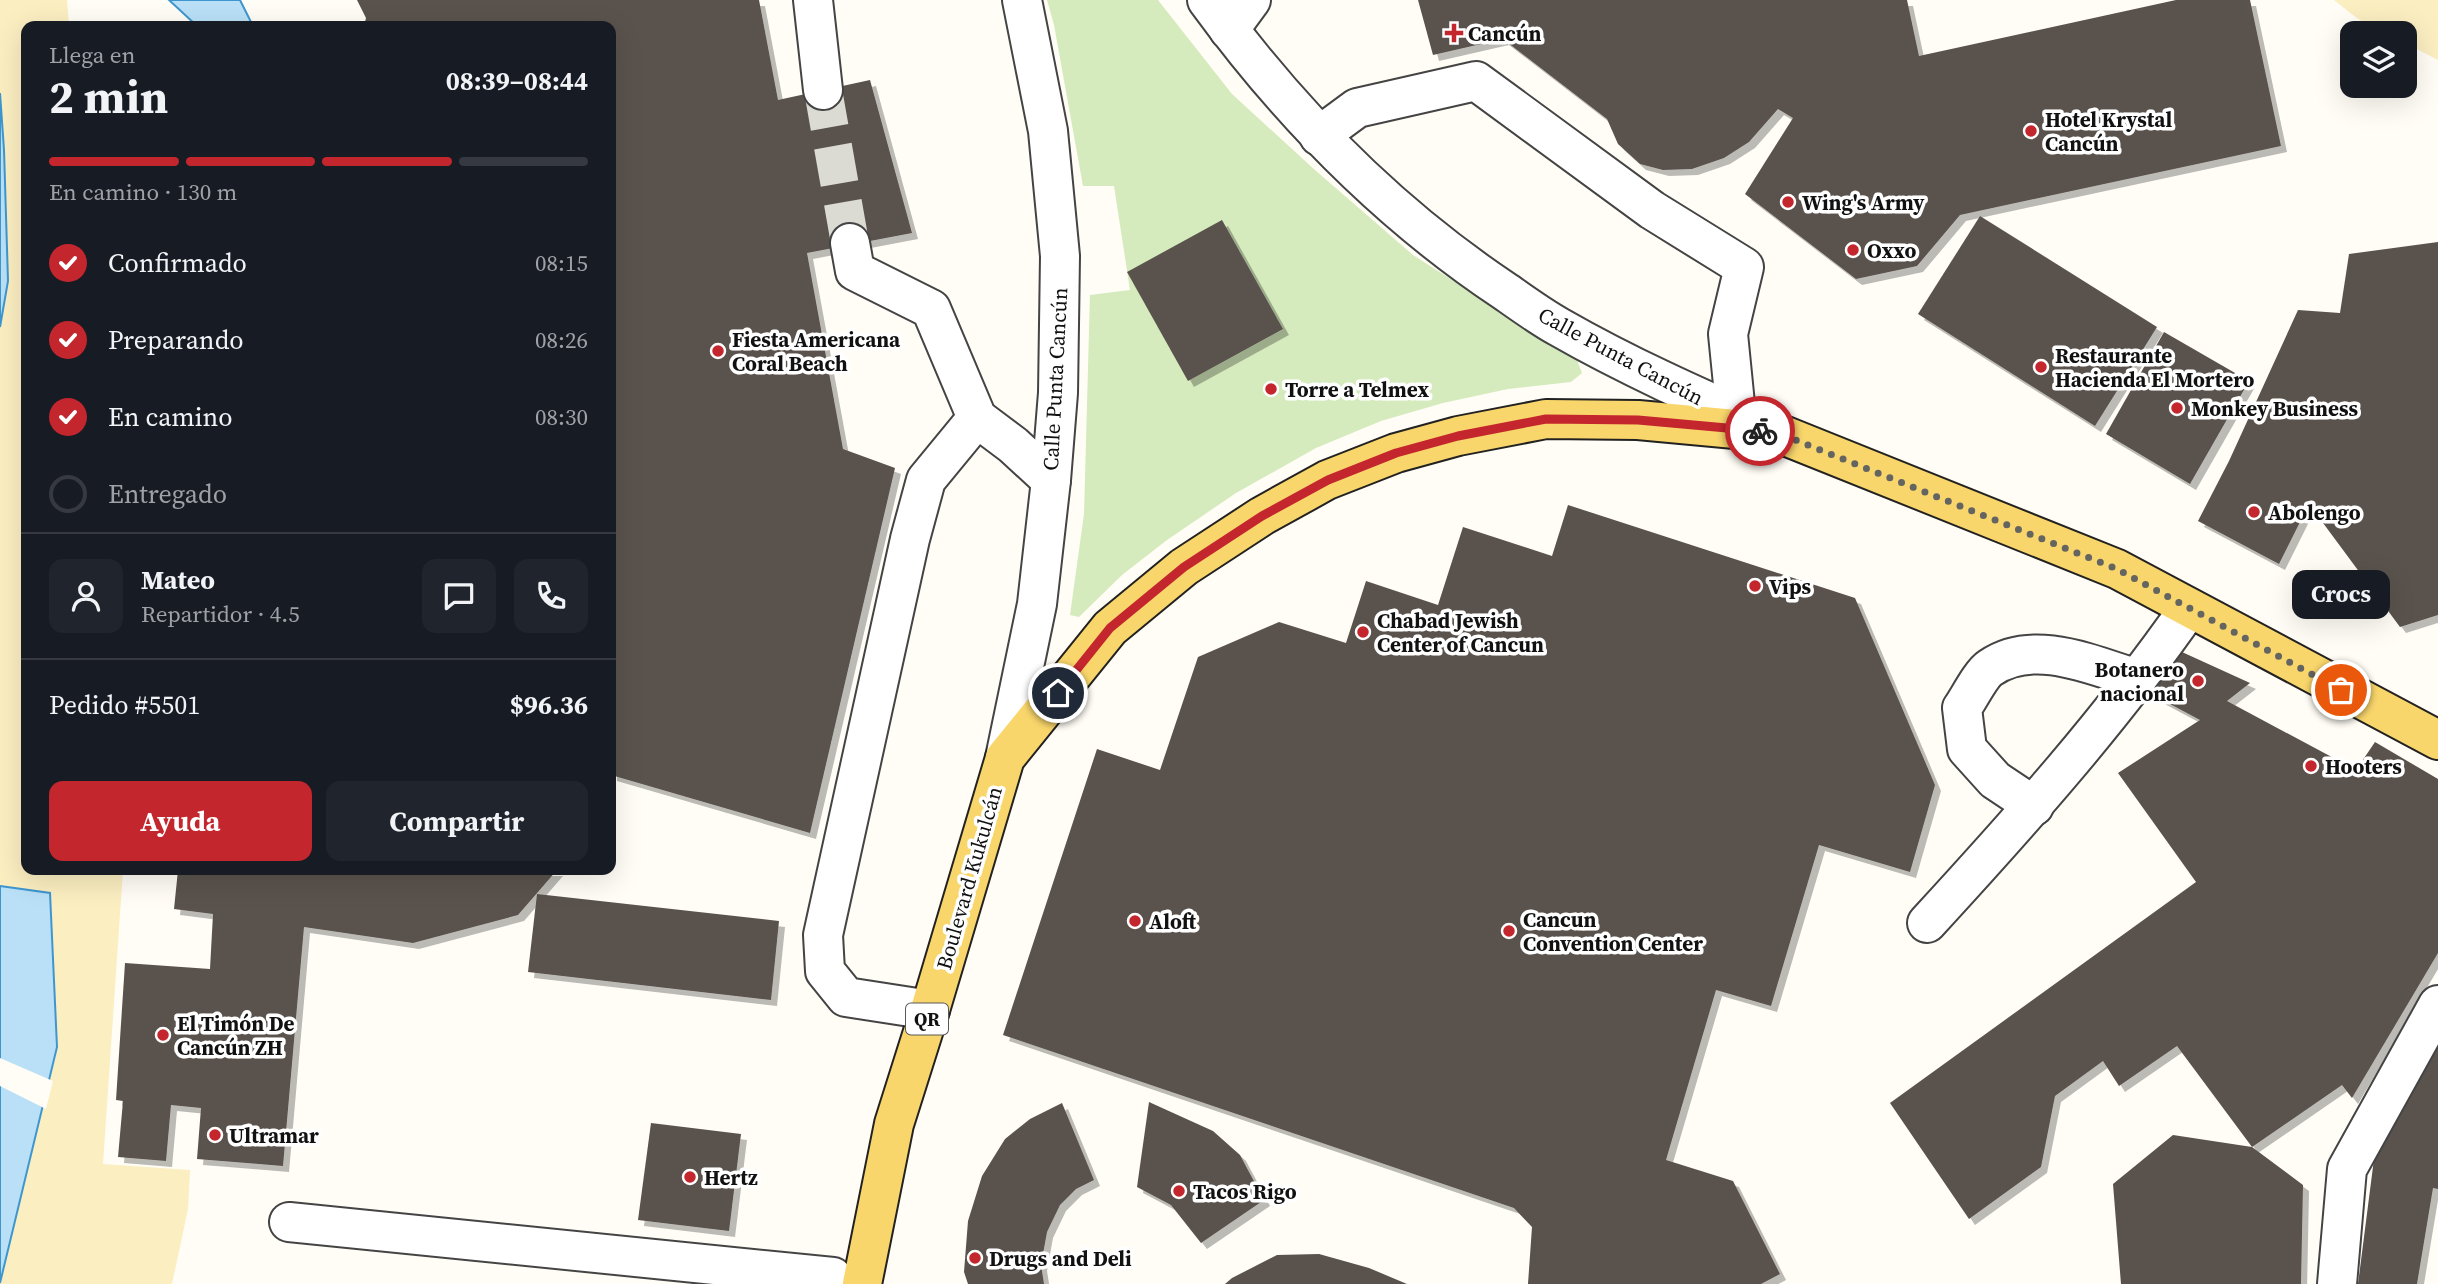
<!DOCTYPE html>
<html lang="es">
<meta charset="utf-8">
<style>
:root{--surface:#171b24;--page:#20242c;--text:#f1f3f6;--muted:#9ea1a6;--line:#363941;--accent:#c4262e}
body{margin:0;font-family:"Source Serif 4",serif;background:var(--page);color:var(--text);height:100vh;display:flex;flex-direction:column;font-size:26px;white-space:nowrap}
*{box-sizing:border-box;margin:0}
p{font-size:23px;color:var(--muted)}
.icon{flex:none;width:38px;height:38px;fill:none;stroke:currentColor;stroke-width:2;stroke-linecap:round;stroke-linejoin:round}
.map{position:relative;flex:1;overflow:hidden}
.drawer{position:absolute;left:21px;top:21px;width:595px;height:854px;display:flex;flex-direction:column;background:var(--surface);border-radius:14px;box-shadow:0 7px 28px #0002}
.drawer>*{flex:none}
.buttons{position:absolute;left:2340px;top:21px;display:grid;gap:14px}
.buttons a{display:grid;place-items:center;width:77px;height:77px;border-radius:14px;background:var(--surface);box-shadow:0 7px 28px #0002;font-size:35px}
.pin{position:absolute;display:grid;place-items:center;width:60px;height:60px;color:#fff;margin:-30px;border:4px solid #fff;border-radius:50%;box-shadow:0 2px 7px #0007}
.courier{position:absolute;display:grid;place-items:center;width:70px;height:70px;margin:-35px;border:5px solid #c4262e;border-radius:50%;background:#fff;color:#222;box-shadow:0 2px 9px #0007}
.bubble{position:absolute;height:49px;border-radius:14px;background:var(--surface);box-shadow:0 7px 28px #0002;font-size:23px;font-weight:700;line-height:49px;text-align:center}
.overview em{font-style:normal;font-weight:700}
.overview div{display:flex;flex-direction:column-reverse}
.overview{display:flex;align-items:center;justify-content:space-between;height:119px;padding:0 28px}
h1{font-size:46px;font-weight:700;line-height:52px}
.bar{display:grid;grid-template-columns:repeat(4,1fr);gap:10px 7px;align-content:center;height:84px;padding:0 28px}
.bar i{height:9px;border-radius:5px;background:var(--line)}
.bar .selected{background:var(--accent)}
.bar p{grid-column:span 4}
.line{display:flex;align-items:center;gap:18px;padding:0 28px;border-top:2px solid var(--line)}
.line div{flex:1}
.round{display:grid;place-items:center;flex:none;width:74px;height:74px;border-radius:14px;background:var(--page)}
ol{padding:0 28px;list-style:none}
li{display:flex;align-items:center;gap:21px;height:77px}
li p{margin-inline-start:auto}
li .icon{padding:7px;border-radius:50%;background:var(--accent);color:#fff;stroke-width:4}
li:last-child{color:var(--muted)}
li i{width:38px;height:38px;border:4px solid var(--line);border-radius:50%}
.action{display:flex;gap:14px;margin-top:auto;padding:14px 28px}
.action a{flex:1;height:80px;border-radius:14px;background:var(--accent);color:#fff;font-size:28px;font-weight:700;line-height:80px;text-align:center}
.action a+a{background:var(--page);color:var(--text)}
.map>svg:first-child{display:block}
.green{fill:#d5ebbd}
.sand{fill:#fbeec1}
.water{fill:#b9e0f7;stroke:#3f96cf;stroke-width:2}
.pier{fill:#fffdf5}
.building{fill:#5a524d;filter:url(#shadow)}
.lines{fill:none;stroke-linecap:round;stroke-linejoin:round}
.minor-tunnel{stroke:#dbdad3;stroke-width:38;stroke-dasharray:38 19;stroke-linecap:butt}
.minor-casing{stroke:#444;stroke-width:42}
.major-casing{stroke:#222;stroke-width:42}
.minor{stroke:#fff;stroke-width:38}
.major{stroke:#f9d66b;stroke-width:38}
.done{stroke:#646461;stroke-width:7;stroke-dasharray:0 12.6}
.route{stroke:#c4262e;stroke-width:9}
.poi-dot{fill:#c4262e;stroke:#fff;stroke-width:2.5}
.labels{text-anchor:middle;dominant-baseline:central;stroke-width:7;stroke-linejoin:round;paint-order:stroke}
.shield{fill:#fff;stroke:#585858;stroke-width:2}
.shield-label{font-size:19px;font-weight:bold;fill:#111}
.poi-label{font-size:21px;font-weight:bold;fill:#111;stroke:#fff;text-anchor:start}
.street-label{font-size:21px;fill:#111;stroke:#fff}
</style>
<div class="map">
<svg width="2438" height="1284" viewBox="0 0 2438 1284">
<defs>
<filter id="shadow"><feDropShadow dx="6" dy="6" stdDeviation="0" flood-color="#0004"/></filter>
</defs>
<rect width="100%" height="100%" fill="#fffdf5"/>
<polygon class="green" points="1047,0 1158,0 1232,94 1315,170 1413,255 1577,360 1582,373 1571,382 1508,389 1443,403 1381,421 1316,448 1236,493 1167,540 1122,575 1079,617 1070,615 1084,514 1090,295 1130,290 1114,186 1083,186 1054,25"/>
<g class="sand">
<polygon points="0,0 67,0 69,26 26,26 26,870 123,870 103,1164 190,1170 188,1209 172,1284 0,1284 57,1047 50,894 0,886 0,327 8,281 0,139"/>
<path d="M2334,0H2438V60L2405,43L2404,33C2372,33 2358,19 2334,0Z"/>
</g>
<g class="water">
<polygon points="169,0 240,0 253,26 197,26"/>
<polygon points="0,93 4,150 8,281 0,327"/>
<polygon points="0,886 50,893 57,1047 0,1283"/>
</g>
<polygon class="pier" points="0,1058 53,1081 46,1109 0,1086"/>
<g class="building">
<polygon points="357,0 759,0 778,100 870,80 912,233 807,253 843,449 895,468 810,833 611,775 611,26 364,26 366,18"/>
<polygon points="1418,0 1907,0 1919,56 2176,0 2250,0 2281,146 1960,215 1917,266 1856,279 1745,194 1793,118 1778,109 1749,142 1724,158 1692,169 1663,170 1640,164 1618,144 1607,119 1503,39 1433,55"/>
<polygon points="1980,216 2157,327 2095,426 1918,314"/>
<polygon points="1222,220 1283,329 1188,381 1127,272"/>
<polygon points="2438,242 2438,615 2400,627 2309,504 2279,564 2198,521 2229,461 2298,310 2340,313 2349,254"/>
<polygon points="2164,332 2249,381 2190,484 2106,434"/>
<polygon points="1568,505 1855,598 1935,785 1910,872 1819,845 1771,1006 1716,990 1666,1160 1733,1181 1780,1274 1761,1284 1528,1284 1532,1227 1514,1208 1003,1035 1097,749 1160,770 1198,657 1279,622 1346,643 1366,581 1438,605 1463,527 1552,556"/>
<polygon points="2171,647 2250,683 2227,701 2356,770 2375,742 2438,779 2438,953 2352,1098 2342,1085 2252,1147 2303,1185 2301,1284 2121,1284 2113,1184 2173,1135 2252,1147 2177,1046 2119,1086 2103,1061 2055,1096 2041,1167 1969,1219 1890,1103 2196,882 2118,773 2200,720 2140,688"/>
<polygon points="178,870 557,870 518,915 413,943 304,927 283,1166 197,1159 201,1108 171,1105 166,1161 118,1157 123,1101 116,1100 125,963 210,969 213,914 174,909"/>
<polygon points="537,894 779,921 771,1000 528,972"/>
<polygon points="2438,1045 2438,1189 2433,1188 2417,1284 2358,1284 2375,1151"/>
<polygon points="1149,1102 1213,1131 1240,1155 1264,1200 1201,1243 1171,1205 1137,1187"/>
<polygon points="1062,1103 1094,1180 1076,1189 1060,1205 1047,1232 1041,1265 1044,1284 968,1284 964,1272 968,1221 982,1176 1005,1139 1030,1119"/>
<polygon points="651,1123 741,1134 729,1231 638,1220"/>
<polygon points="1319,1254 1369,1268 1407,1284 1225,1284 1232,1278 1277,1255"/>
</g>
<g class="lines">
<polyline class="minor-tunnel" points="823,90 850,243"/>
<g class="minor-casing">
<g id="minor">
<polyline points="813,0 823,90"/>
<path d="M1207,0C1291,115 1387,213 1506,292C1523,304 1541,317 1559,327C1627,366 1699,398 1770,429"/>
<polyline points="1229,30 1251,0"/>
<polyline points="1319,136 1357,108 1476,81 1652,210 1744,267 1728,334 1736,414"/>
<polyline points="850,243 855,271 931,309 977,418 1013,445 1051,480"/>
<polyline points="1005,758 1037,604 1051,480 1058,393 1060,256 1048,131 1022,0"/>
<path d="M2034,806L1995,780L1967,749L1962,708C1969,698 1981,674 1990,668C2033,638 2092,665 2137,679"/>
<path d="M1927,923C2019,823 2111,720 2189,608"/>
<polyline points="930,1010 846,997 825,971 823,935 910,539 926,480 977,418"/>
<polyline points="289,1222 833,1277"/>
<polyline points="2337,1284 2347,1169 2438,1005"/>
</g>
</g>
<g class="major-casing">
<polyline id="major" points="862,1284 894,1124 930,1010 1005,758 1110,628 1184,567 1262,516 1327,480 1396,453 1458,436 1546,419 1638,420 1778,433 2117,569 2438,740"/>
</g>
<use href="#minor" class="minor"/>
<use href="#major" class="major"/>
</g>
<g class="lines">
<polyline class="done" points="1760,431 1778,433 2117,569 2341,690"/>
<polyline class="route" points="1058,693 1110,628 1184,567 1262,516 1328,480 1396,453 1458,436 1546,419 1638,420 1760,431"/>
</g>
<g class="poi-dot">
<path d="M1450.5 22.5h7v7h7v7h-7v7h-7v-7h-7v-7h7z"/>
<circle cx="2031" cy="131" r="7"/>
<circle cx="1788" cy="202" r="7"/>
<circle cx="1853" cy="250" r="7"/>
<circle cx="718" cy="351" r="7"/>
<circle cx="2041" cy="367" r="7"/>
<circle cx="1271" cy="389" r="7"/>
<circle cx="2177" cy="408" r="7"/>
<circle cx="2254" cy="512" r="7"/>
<circle cx="1755" cy="586" r="7"/>
<circle cx="1363" cy="632" r="7"/>
<circle cx="2198" cy="681" r="7"/>
<circle cx="2311" cy="766" r="7"/>
<circle cx="1135" cy="921" r="7"/>
<circle cx="1509" cy="931" r="7"/>
<circle cx="163" cy="1035" r="7"/>
<circle cx="215" cy="1135" r="7"/>
<circle cx="690" cy="1177" r="7"/>
<circle cx="1179" cy="1191" r="7"/>
<circle cx="975" cy="1258" r="7"/>
</g>
<g class="labels">
<rect class="shield" x="906" y="1003.5" width="42" height="31" rx="5"/>
<g class="shield-label">
<text x="927" y="1019">QR</text>
</g>
<g class="poi-label">
<text x="1468" y="33">Cancún</text>
<text x="2045" y="119">Hotel Krystal<tspan x="2045" dy="24">Cancún</tspan></text>
<text x="1802" y="202">Wing's Army</text>
<text x="1867" y="250">Oxxo</text>
<text x="732" y="339">Fiesta Americana<tspan x="732" dy="24">Coral Beach</tspan></text>
<text x="2055" y="355">Restaurante<tspan x="2055" dy="24">Hacienda El Mortero</tspan></text>
<text x="1285" y="389">Torre a Telmex</text>
<text x="2191" y="408">Monkey Business</text>
<text x="2268" y="512">Abolengo</text>
<text x="1769" y="586">Vips</text>
<text x="1377" y="620">Chabad Jewish<tspan x="1377" dy="24">Center of Cancun</tspan></text>
<text x="2184" y="669" text-anchor="end">Botanero<tspan x="2184" dy="24">nacional</tspan></text>
<text x="2325" y="766">Hooters</text>
<text x="1523" y="919">Cancun<tspan x="1523" dy="24">Convention Center</tspan></text>
<text x="1149" y="921">Aloft</text>
<text x="177" y="1023">El Timón De<tspan x="177" dy="24">Cancún ZH</tspan></text>
<text x="229" y="1135">Ultramar</text>
<text x="704" y="1177">Hertz</text>
<text x="1193" y="1191">Tacos Rigo</text>
<text x="989" y="1258">Drugs and Deli</text>
</g>
<g class="street-label">
<text transform="translate(1621 356) rotate(28)">Calle Punta Cancún</text>
<text transform="translate(1055 379) rotate(-87)">Calle Punta Cancún</text>
<text transform="translate(969 878) rotate(-74)">Boulevard Kukulcán</text>
</g>
</g>
</svg>
<div class="buttons">
<a><svg class="icon" aria-label="layers" viewBox="0 0 24 24"><path d="M12 4l9 5-9 5-9-5zM3 14l9 5 9-5"/></svg></a>
</div>
<div class="pin" style="left:2341px;top:690px;background:#ea580c"><svg class="icon" aria-label="bag" viewBox="0 0 24 24"><path d="M5 8h14l-1 12H6zM9 8a3 3 0 0 1 6 0"/></svg></div>
<div class="pin" style="left:1058px;top:693px;background:#1f2937"><svg class="icon" aria-label="home" viewBox="0 0 24 24"><path d="M3 11l9-7 9 7M6 9v11h12V9"/></svg></div>
<div class="courier" style="left:1760px;top:431px"><svg class="icon" aria-label="bike" viewBox="0 0 24 24"><circle cx="6" cy="16" r="4"/><circle cx="18" cy="16" r="4"/><path d="M6 16l4-8h5l3 8M10 8l3 8H6M13 5h3"/></svg></div>
<div class="bubble" style="left:2292px;top:570px;width:98px">Crocs</div>
<section class="drawer">
<div class="overview"><div><h1>2 min</h1><p>Llega en</p></div><em>08:39–08:44</em></div>
<div class="bar"><i class="selected"></i><i class="selected"></i><i class="selected"></i><i></i><p>En camino · 130 m</p></div>
<ol>
<li><svg class="icon" aria-label="check" viewBox="0 0 24 24"><path d="M5 12l5 5 9-10"/></svg>Confirmado<p>08:15</p></li>
<li><svg class="icon" aria-label="check" viewBox="0 0 24 24"><path d="M5 12l5 5 9-10"/></svg>Preparando<p>08:26</p></li>
<li><svg class="icon" aria-label="check" viewBox="0 0 24 24"><path d="M5 12l5 5 9-10"/></svg>En camino<p>08:30</p></li>
<li><i></i>Entregado</li>
</ol>
<div class="line" style="height:126px"><a class="round"><svg class="icon" aria-label="person" viewBox="0 0 24 24"><circle cx="12" cy="8" r="4"/><path d="M4 21q1-7 8-7t8 7"/></svg></a><div><b>Mateo</b><p>Repartidor · 4.5</p></div><a class="round"><svg class="icon" aria-label="chat" viewBox="0 0 24 24"><path d="M4 5h16v11H9l-5 4z"/></svg></a><a class="round"><svg class="icon" aria-label="phone" viewBox="0 0 24 24"><path d="M5 4h4l2 5-3 2q2 4 5 5l2-3 5 2v4C11 20 4 13 5 4z"/></svg></a></div>
<div class="line" style="height:91px"><div>Pedido #5501</div><b>$96.36</b></div>
<div class="action"><a>Ayuda</a><a>Compartir</a></div>
</section>
</div>
